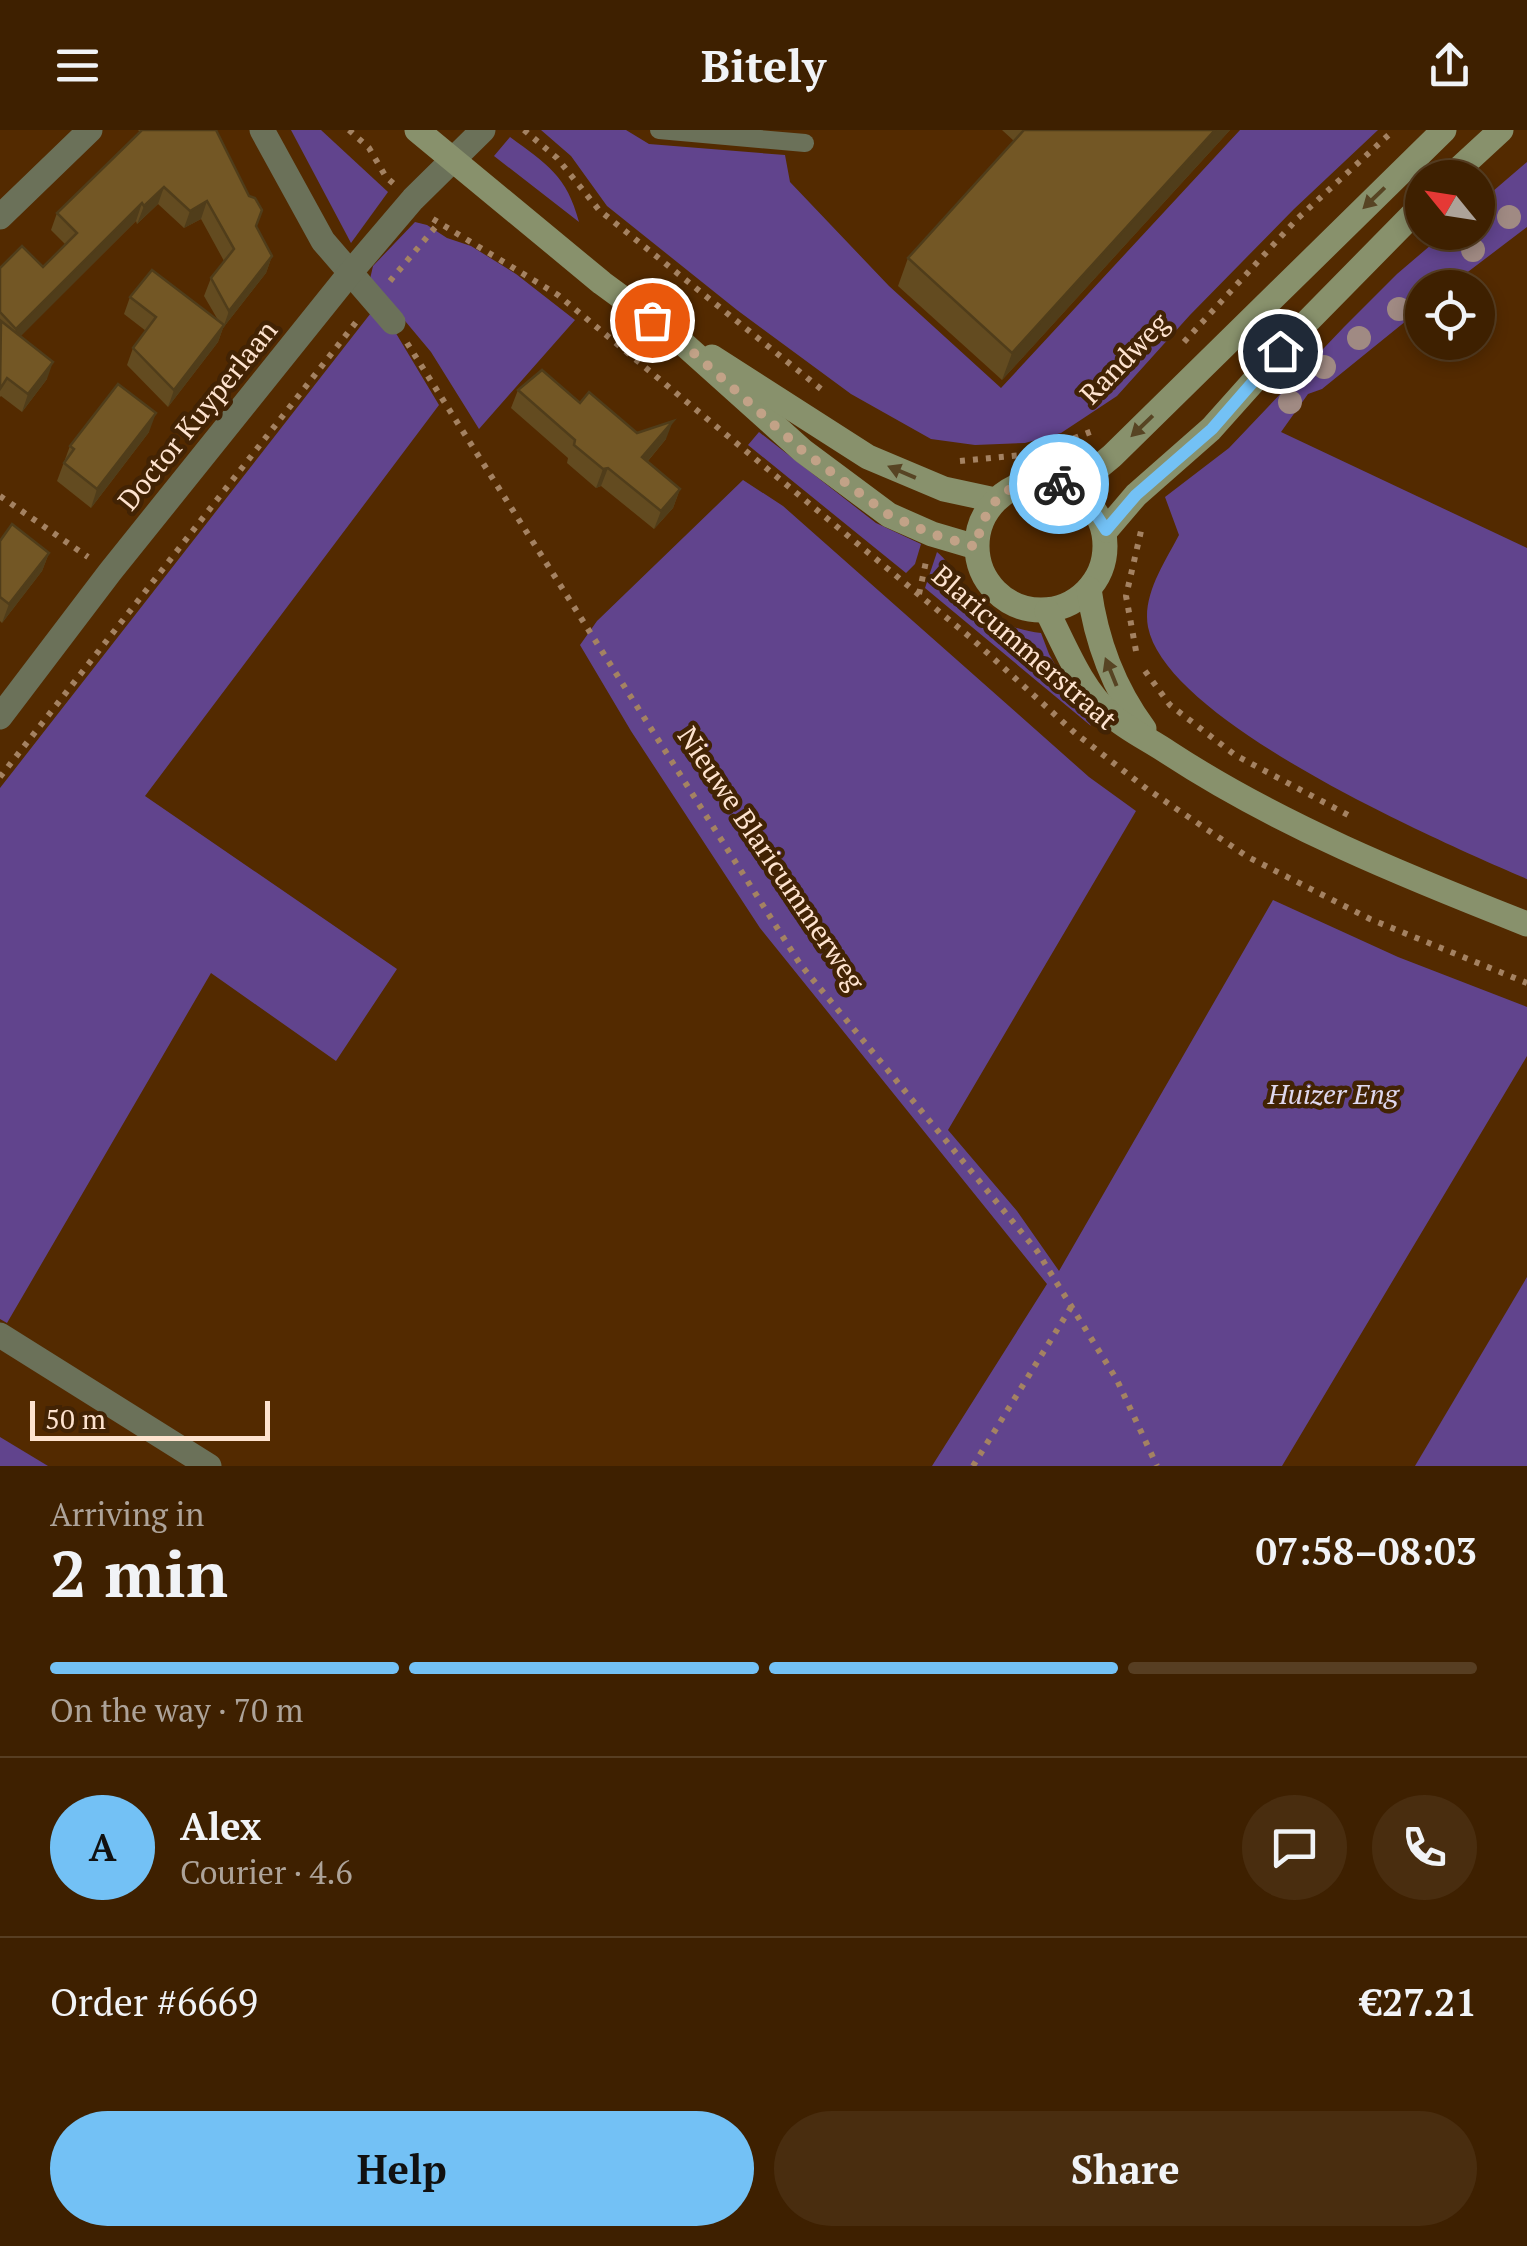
<!DOCTYPE html>
<meta charset="utf-8">
<style>
:root{--surface:#3e2000;--page:#492d0f;--text:#f1f3f6;--muted:#ada399;--line:#573e22;--accent:#73c1f5}
body{margin:0;font-family:"PT Serif",serif;background:var(--page);color:var(--text);height:100vh;display:flex;flex-direction:column;font-size:38px;white-space:nowrap}
*{box-sizing:border-box;margin:0}
p{font-size:32px;color:var(--muted)}
.icon{flex:none;width:55px;height:55px;fill:none;stroke:currentColor;stroke-width:2;stroke-linecap:round;stroke-linejoin:round}
.map{position:relative;height:1336px;overflow:hidden}
.drawer{display:flex;flex-direction:column;background:var(--surface);flex:1}
.drawer>*{flex:none}
.needle{width:65px;rotate:300deg}
.buttons{position:absolute;left:1405px;top:30px;display:grid;gap:20px}
.buttons a{display:grid;place-items:center;width:90px;height:90px;border-radius:50%;background:var(--surface);box-shadow:0 5px 15px #0003,0 0 0 2px var(--line);font-size:50px}
.scale{position:absolute;left:30px;bottom:25px;width:240px;box-sizing:border-box;padding-left:10px;border:5px solid #fee3cf;border-top:0;font-size:28px;line-height:35px;white-space:nowrap;color:#fee3cf;-webkit-text-stroke:8px #422304;paint-order:stroke}
.pin{position:absolute;display:grid;place-items:center;width:85px;height:85px;color:#fff;margin:-42px;border:5px solid #fff;border-radius:50%;box-shadow:0 2px 10px #0007}
.courier{position:absolute;display:grid;place-items:center;width:100px;height:100px;margin:-50px;border:8px solid #73c1f5;border-radius:50%;background:#fff;color:#222;box-shadow:0 2px 12px #0007}
.head em{font-style:normal;font-weight:800}
.head div{display:flex;flex-direction:column-reverse}
.head{display:flex;align-items:center;justify-content:space-between;height:170px;padding:0 50px}
h1{font-size:65px;font-weight:800;line-height:75px}
.bar{display:grid;grid-template-columns:repeat(4,1fr);gap:15px 10px;align-content:center;height:120px;padding:0 50px}
.bar i{height:12px;border-radius:8px;background:var(--line)}
.bar .selected{background:var(--accent)}
.bar p{grid-column:span 4}
.line{display:flex;align-items:center;gap:25px;padding:0 50px;border-top:2px solid var(--line)}
.line div{flex:1}
.round{display:grid;place-items:center;flex:none;width:105px;height:105px;border-radius:52px;background:var(--page)}
.button{display:flex;gap:20px;margin-top:auto;padding:20px 50px}
.button a{flex:1;height:115px;border-radius:60px;background:var(--accent);color:#111;font-size:40px;font-weight:800;line-height:115px;text-align:center}
.button a+a{background:var(--page);color:var(--text)}
header{display:flex;justify-content:space-between;align-items:center;height:130px;padding:0 50px;background:var(--surface);font-size:45px;font-weight:800}
.map>svg:first-child{display:block}
.green{fill:#61448d}
.lines{fill:none;stroke-linecap:round;stroke-linejoin:round}
.path{stroke:#a48262;stroke-width:6;stroke-dasharray:5 8;stroke-linecap:butt}
.lane{stroke:#6b7159;stroke-width:18}
.street{stroke:#6b7159;stroke-width:25}
.secondary{stroke:#88916c;stroke-width:25}
.tree{fill:#a08a83}
.wall{fill:#634b20}
.shaded-wall{fill:#503d1a}
.building{fill:#735725;stroke:#503d1a;stroke-width:2.5}
.oneway{fill:#574423}
.done{stroke:#c2a287;stroke-width:10;stroke-dasharray:0 18}
.route{stroke:#73c1f5;stroke-width:12}
.labels{text-anchor:middle;dominant-baseline:central;stroke-width:9;stroke-linejoin:round;paint-order:stroke}
.street-label{font-size:28px;fill:#fee3cf;stroke:#422304}
.park-label{font-size:28px;font-style:italic;fill:#dfd8ee;stroke:#422304}
</style>
<header><svg class="icon" aria-label="menu" viewBox="0 0 24 24"><path d="M4 6h16M4 12h16M4 18h16"/></svg>Bitely<svg class="icon" aria-label="share" viewBox="0 0 24 24"><path d="M12 15V3M7 8l5-5 5 5M5 13v7h14v-7"/></svg></header>
<div class="map">
<svg width="1527" height="1336" viewBox="0 0 1527 1336">
<rect width="100%" height="100%" fill="#532a00"/>
<g class="green">
<polygon points="291,0 321,0 388,62 351,113"/>
<polygon points="541,0 626,0 649,14 785,25 790,52 889,156 1001,258 1240,0 1378,0 1294,79 1190,185 1117,266 1061,303 1025,313 975,315 931,309 851,264 737,180 607,76 571,26"/>
<path d="M510,7C547,34 567,46 579,92L494,26Z"/>
<path d="M1527,32V97L1448,157L1422,158V178L1322,259L1308,264L1281,302L1527,418V749C1441,712 1167,593 1148,497C1142,465 1165,432 1179,405L1165,367L1229,318L1344,197L1397,144L1445,103L1478,102V74Z"/>
<polygon points="415,92 427,95 447,108 471,116 516,144 575,190 479,299 431,222 370,149 373,136"/>
<polygon points="374,179 391,195 439,275 145,666 397,839 336,931 211,843 7,1193 0,1189 0,658"/>
<polygon points="759,302 876,393 921,414 915,434 906,443 748,315"/>
<polygon points="743,350 783,376 1089,647 1136,681 948,1000 1017,1081 1059,1141 1273,770 1398,827 1527,877 1527,926 1282,1336 932,1336 1047,1154 760,798 631,601 580,515 597,491"/>
<path d="M937,422C950,433 951,440 958,455C972,484 1012,500 1041,503L1049,524L1091,596L925,458Z"/>
<polygon points="1527,1147 1527,1336 1415,1336"/>
<polygon points="0,1307 48,1336 0,1336"/>
</g>
<g class="lines">
<g class="path">
<polyline points="349,0 369,18 386,47 394,54"/>
<polyline points="524,0 557,28 599,80 826,263"/>
<polyline points="433,89 558,165 971,508 1075,603 1147,659 1248,727 1370,789 1527,853"/>
<polyline points="390,151 438,94"/>
<polyline points="1184,212 1297,89 1394,0"/>
<polyline points="407,213 800,834 1037,1121 1117,1250 1157,1336"/>
<polyline points="960,331 1033,324 1098,299"/>
<polyline points="0,366 88,427"/>
<polyline points="919,464 927,427"/>
<polyline points="1136,521 1126,466 1141,401"/>
<polyline points="1145,541 1170,575 1235,625 1348,685"/>
<polyline points="0,647 357,191"/>
<polyline points="973,1336 1073,1174"/>
</g>
<polyline class="lane" points="659,0 805,13"/>
<g class="street">
<polyline points="262,0 323,111 393,192"/>
<polyline points="0,87 90,0"/>
<polyline points="0,587 110,442 350,143 413,69 483,0"/>
<polyline points="0,1205 209,1336"/>
</g>
<g class="secondary">
<polyline points="417,0 602,153 677,208 803,321 889,385 932,404 976,417"/>
<polyline points="1449,48 1501,0"/>
<polyline points="712,227 868,327 944,359 995,370"/>
<circle cx="1041" cy="416" r="64"/>
<polyline points="1072,359 1112,326 1444,0"/>
<polyline points="1106,400 1136,365 1211,299 1304,195 1422,75"/>
<path d="M1089,459C1096,511 1113,557 1144,599"/>
<path d="M1047,481C1065,516 1081,559 1111,585C1128,600 1150,610 1169,623C1279,695 1405,746 1527,794"/>
</g>
</g>
<g class="tree">
<circle cx="1509" cy="87" r="12"/>
<circle cx="1473" cy="120" r="12"/>
<circle cx="1399" cy="179" r="12"/>
<circle cx="1359" cy="208" r="12"/>
<circle cx="1324" cy="237" r="12"/>
<circle cx="1290" cy="272" r="12"/>
</g>
<g class="wall">
<polygon points="138,0 216,0 256,96 272,126 266,143 223,198 218,212 168,277 127,235 133,218 146,201 124,184 130,167 218,190 204,166 211,148 224,131 201,89 184,98 158,74 137,94 136,91 20,206 47,249 22,282 1,266 0,267 0,138 43,137 66,115 51,100 57,83 140,2"/>
<polygon points="1002,0 1230,0 1002,250 898,156 908,128 1014,11"/>
<polygon points="518,260 580,273 637,303 666,309 648,331 680,359 673,378 654,399 601,356 596,358 567,333 568,328 511,278"/>
<polygon points="149,302 91,378 57,351 70,316"/>
<polygon points="0,411 49,423 42,441 2,493 0,491"/>
</g>
<g class="shaded-wall">
<polygon points="1215,0 1230,0 1002,250 1012,223"/>
<polygon points="164,57 158,74 137,94 144,76"/>
<polygon points="207,71 201,89 184,98 190,81"/>
<polygon points="142,73 136,91 10,217 16,199"/>
<polygon points="272,126 266,143 223,198 229,181"/>
<polygon points="224,195 218,212 168,277 174,260"/>
<polygon points="53,232 47,249 22,282 28,264"/>
<polygon points="156,283 149,302 91,378 97,359"/>
<polygon points="673,291 666,309 636,345 642,327"/>
<polygon points="608,338 601,356 596,358 603,339"/>
<polygon points="680,359 673,378 654,399 661,381"/>
<polygon points="49,423 42,441 2,493 9,474"/>
</g>
<g class="building">
<polygon points="142,0 216,0 249,66 255,68 262,80 256,96 272,126 229,181 211,148 234,119 207,71 190,81 164,57 144,76 142,73 16,199 0,182 0,138 22,116 43,137 77,103 57,83"/>
<polygon points="1024,0 1215,0 1012,223 908,128"/>
<polygon points="152,140 224,195 174,260 133,218 156,187 130,167"/>
<polygon points="1,191 53,232 28,264 7,248 0,259"/>
<polygon points="542,240 580,273 589,262 637,303 673,291 642,327 680,359 661,381 608,338 603,339 574,315 575,310 518,260"/>
<polygon points="118,254 156,283 97,359 64,333 74,319 70,316"/>
<polygon points="12,394 49,423 9,474 0,467 0,411"/>
</g>
<defs><path id="oneway-solid" d="M-6-.8H1V-3.2L6.5 0L1 3.2V.8H-6Z" transform="scale(2.5)"/></defs>
<g class="oneway">
<use href="#oneway-solid" transform="translate(1374 68) rotate(136)"/>
<use href="#oneway-solid" transform="translate(1142 296) rotate(136)"/>
<use href="#oneway-solid" transform="translate(902 342) rotate(-157)"/>
<use href="#oneway-solid" transform="translate(1111 542) rotate(-112)"/>
</g>
<g class="lines">
<path class="done" d="M652,190L677,208L803,321L889,385L932,404L976,417C984,372 1010,344 1059,354"/>
<polyline class="route" points="1059,354 1088,372 1106,400 1136,365 1212,299 1280,221"/>
</g>
<g class="labels">
<g class="street-label">
<text transform="translate(1124 228) rotate(-46)">Randweg</text>
<text transform="translate(197 285) rotate(-51)">Doctor Kuyperlaan</text>
<text transform="translate(1025 517) rotate(41)">Blaricummerstraat</text>
<text transform="translate(772 728) rotate(56)">Nieuwe Blaricummerweg</text>
</g>
<g class="park-label">
<text x="1333" y="963">Huizer Eng</text>
</g>
</g>
</svg>
<div class="buttons">
<a><svg class="needle" viewBox="-14 -14 28 28"><path d="M0-13l5 13h-10z" fill="#e53935"/><path d="M0 13l5-13h-10z" fill="#ada399"/></svg></a>
<a><svg class="icon" aria-label="locate" viewBox="0 0 24 24"><circle cx="12" cy="12" r="6"/><path d="M12 2v4M12 18v4M2 12h4M18 12h4"/></svg></a>
</div>
<div class="scale">50 m</div>
<div class="pin" style="left:652px;top:190px;background:#ea580c"><svg class="icon" aria-label="bag" viewBox="0 0 24 24"><path d="M5 8h14l-1 12H6zM9 8a3 3 0 0 1 6 0"/></svg></div>
<div class="pin" style="left:1280px;top:221px;background:#1f2937"><svg class="icon" aria-label="home" viewBox="0 0 24 24"><path d="M3 11l9-7 9 7M6 9v11h12V9"/></svg></div>
<div class="courier" style="left:1059px;top:354px"><svg class="icon" aria-label="bike" viewBox="0 0 24 24"><circle cx="6" cy="16" r="4"/><circle cx="18" cy="16" r="4"/><path d="M6 16l4-8h5l3 8M10 8l3 8H6M13 5h3"/></svg></div>
</div>
<section class="drawer">
<div class="head"><div><h1>2 min</h1><p>Arriving in</p></div><em>07:58–08:03</em></div>
<div class="bar"><i class="selected"></i><i class="selected"></i><i class="selected"></i><i></i><p>On the way · 70 m</p></div>
<div class="line" style="height:180px"><b class="round" style="background:var(--accent);color:#111">A</b><div><b>Alex</b><p>Courier · 4.6</p></div><a class="round"><svg class="icon" aria-label="chat" viewBox="0 0 24 24"><path d="M4 5h16v11H9l-5 4z"/></svg></a><a class="round"><svg class="icon" aria-label="phone" viewBox="0 0 24 24"><path d="M5 4h4l2 5-3 2q2 4 5 5l2-3 5 2v4C11 20 4 13 5 4z"/></svg></a></div>
<div class="line" style="height:130px"><div>Order #6669</div><b>€27.21</b></div>
<div class="button"><a>Help</a><a>Share</a></div>
</section>
